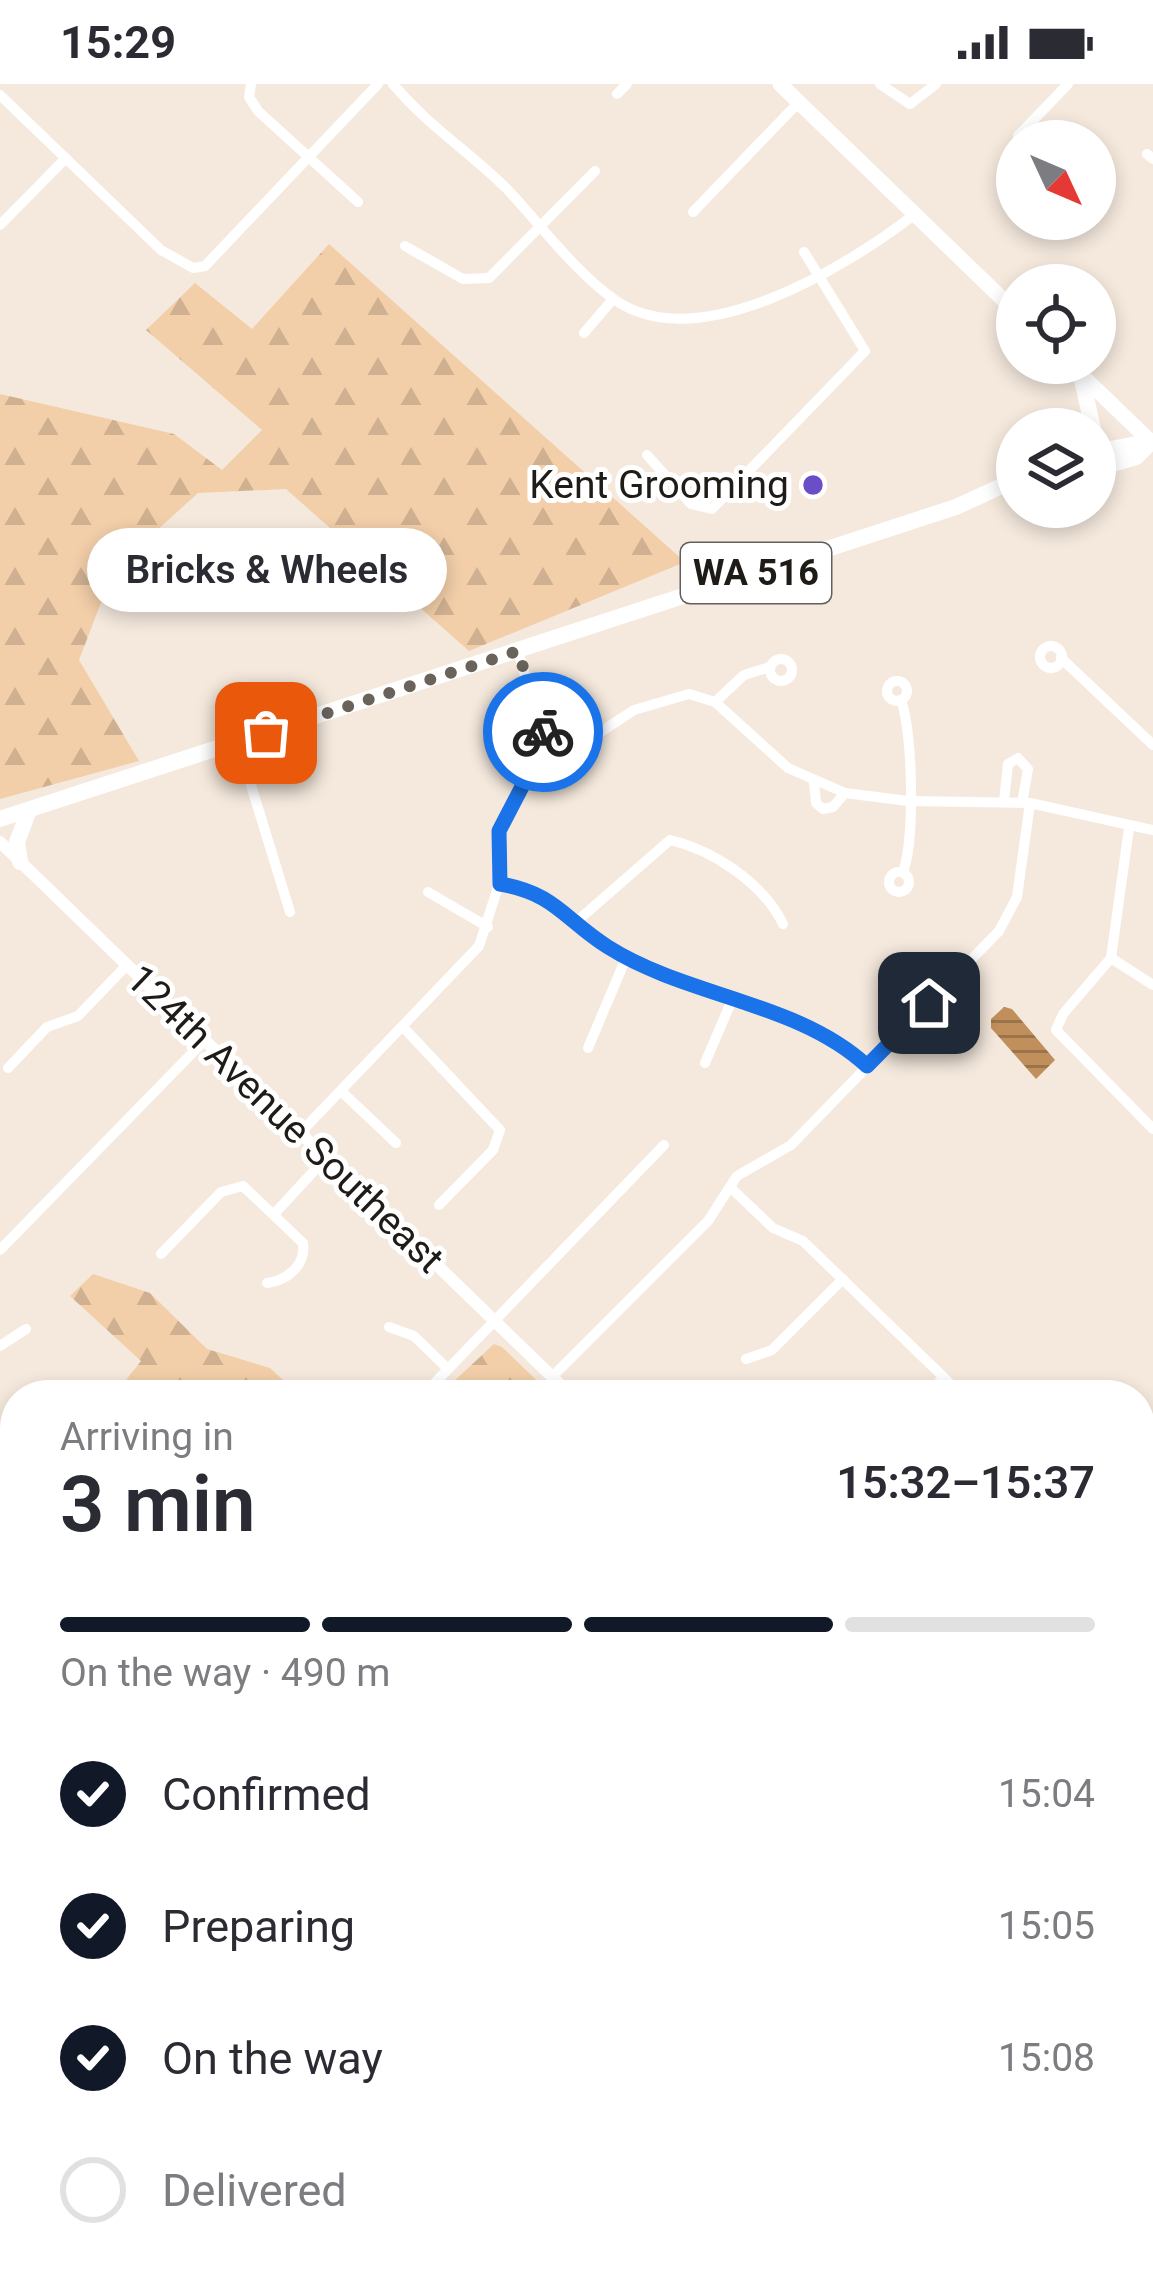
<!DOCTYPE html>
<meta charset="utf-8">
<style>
:root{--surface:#fff;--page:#f2f2f3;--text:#2b2b33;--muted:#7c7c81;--line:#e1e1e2;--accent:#111827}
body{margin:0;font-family:Roboto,sans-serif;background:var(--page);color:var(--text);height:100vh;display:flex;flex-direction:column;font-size:45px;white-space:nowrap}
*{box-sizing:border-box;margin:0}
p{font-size:39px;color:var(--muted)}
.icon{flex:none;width:66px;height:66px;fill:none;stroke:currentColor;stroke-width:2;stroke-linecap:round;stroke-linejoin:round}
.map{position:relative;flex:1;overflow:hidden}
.drawer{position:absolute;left:0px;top:1296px;width:1155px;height:900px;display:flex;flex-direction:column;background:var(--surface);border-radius:48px 48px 0 0;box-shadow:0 6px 18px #0003}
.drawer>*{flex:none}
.needle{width:78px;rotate:134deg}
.buttons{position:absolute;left:996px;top:36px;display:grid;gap:24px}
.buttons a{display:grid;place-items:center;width:120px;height:120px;border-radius:50%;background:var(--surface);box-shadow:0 6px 18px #0003;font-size:60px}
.pin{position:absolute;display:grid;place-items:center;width:102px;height:102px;color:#fff;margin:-51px;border-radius:24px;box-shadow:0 6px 18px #0006}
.courier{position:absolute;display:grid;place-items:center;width:120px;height:120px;margin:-60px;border:9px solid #1a73e8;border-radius:50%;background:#fff;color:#222;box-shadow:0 3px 15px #0007}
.bubble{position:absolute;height:84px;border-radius:42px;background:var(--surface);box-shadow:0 6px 18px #0003;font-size:39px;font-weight:600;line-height:84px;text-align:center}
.overview em{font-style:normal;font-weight:600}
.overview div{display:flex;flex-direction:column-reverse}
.overview{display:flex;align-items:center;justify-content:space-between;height:204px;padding:0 60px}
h1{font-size:78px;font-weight:600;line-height:90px}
.bar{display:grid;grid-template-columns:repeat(4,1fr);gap:18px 12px;align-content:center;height:144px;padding:0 60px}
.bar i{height:15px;border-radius:9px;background:var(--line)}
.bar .on{background:var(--accent)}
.bar p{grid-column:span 4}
ol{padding:0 60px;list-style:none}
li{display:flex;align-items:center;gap:36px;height:132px}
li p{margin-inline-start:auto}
li .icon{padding:12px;border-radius:50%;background:var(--accent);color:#fff;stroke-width:4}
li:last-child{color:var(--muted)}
li i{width:66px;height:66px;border:6px solid var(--line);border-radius:50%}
.status{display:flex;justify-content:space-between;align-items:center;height:84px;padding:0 60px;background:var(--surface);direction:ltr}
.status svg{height:33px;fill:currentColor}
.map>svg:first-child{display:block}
.forest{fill:url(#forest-firs)}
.park{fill:url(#park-crowns)}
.water{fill:url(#water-rules)}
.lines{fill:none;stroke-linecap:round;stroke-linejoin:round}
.stream{stroke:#c08f5c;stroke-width:3}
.minor{stroke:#fff;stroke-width:10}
.tertiary{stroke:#fff;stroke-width:12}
.secondary{stroke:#fff;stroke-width:15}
.primary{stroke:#fff;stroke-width:16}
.done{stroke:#6a635c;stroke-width:12;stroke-dasharray:0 21.6}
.route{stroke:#1a73e8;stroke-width:15}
.poi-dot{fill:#6a4ec7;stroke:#fff;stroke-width:4.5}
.labels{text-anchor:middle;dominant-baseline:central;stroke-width:10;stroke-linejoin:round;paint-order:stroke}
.shield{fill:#fff;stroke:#625f5d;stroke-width:3}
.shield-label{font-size:36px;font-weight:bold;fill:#1f1b17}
.poi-label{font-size:39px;fill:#1f1b17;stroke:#fff;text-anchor:end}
.street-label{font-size:39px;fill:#1f1b17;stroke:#fff}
</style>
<div class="status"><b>15:29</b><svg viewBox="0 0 49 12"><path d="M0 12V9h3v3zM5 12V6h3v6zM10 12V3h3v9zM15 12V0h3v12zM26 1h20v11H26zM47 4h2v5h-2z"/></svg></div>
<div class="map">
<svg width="1153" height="2196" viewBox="0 0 1153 2196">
<defs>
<pattern id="forest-firs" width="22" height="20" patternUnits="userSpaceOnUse" patternTransform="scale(3)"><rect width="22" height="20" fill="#f2cea9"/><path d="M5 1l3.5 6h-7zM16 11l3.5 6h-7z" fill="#cfb091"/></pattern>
<pattern id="park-crowns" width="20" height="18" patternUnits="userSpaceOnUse" patternTransform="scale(3)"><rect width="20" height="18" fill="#f2cea9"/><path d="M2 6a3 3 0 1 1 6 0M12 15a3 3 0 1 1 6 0" fill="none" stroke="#cfb091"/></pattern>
<pattern id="water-rules" width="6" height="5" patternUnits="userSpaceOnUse" patternTransform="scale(3)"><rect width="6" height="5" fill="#c08f5c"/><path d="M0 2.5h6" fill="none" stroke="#9b744b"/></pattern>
</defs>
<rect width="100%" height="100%" fill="#f5e9dd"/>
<g class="forest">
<polygon points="329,160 685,478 469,567 286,405 198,409 114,485 79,576 139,677 0,715 0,310 174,350 222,386 262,346 146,246 195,199 252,245"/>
<polygon points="93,1190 150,1209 207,1265 270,1284 299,1311 50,1311 52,1303 122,1301 141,1277 70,1212"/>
<polygon points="494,1260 502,1263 552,1311 439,1311"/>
<polygon points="15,1362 15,1556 0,1553 0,1367"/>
</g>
<polygon class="park" points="1140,1879 1153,1891 1153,2062 1140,2056"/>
<polygon class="water" points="1004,923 1012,925 1055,976 1036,995 991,944 991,935"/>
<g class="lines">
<g class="stream">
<polyline points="0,1463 15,1473"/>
<polyline points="1140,1964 1153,1972"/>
</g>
<g class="minor">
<polyline points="251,0 249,13 258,27 358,118"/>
<path d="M393,0C429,43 469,67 507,105C541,141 574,187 615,216C699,274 848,182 915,130"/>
<polyline points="880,0 910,20 936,0"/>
<polyline points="617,10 627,0"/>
<polyline points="0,11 161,166 193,184 205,182 378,0"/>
<polyline points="1018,52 1068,0"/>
<polyline points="1147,70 1153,75"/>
<polyline points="693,128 799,18"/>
<polyline points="0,141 66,74"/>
<polyline points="405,162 463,195 489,194 595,87"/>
<polyline points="584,249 613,215"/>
<polyline points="647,371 691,420 712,425 865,267 804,168"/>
<circle cx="1051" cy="573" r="11"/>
<polyline points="1061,574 1153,661"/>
<circle cx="781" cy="586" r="11"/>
<circle cx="897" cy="607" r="10"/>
<path d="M901,616C913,648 915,757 903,788"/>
<polyline points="715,618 744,591 770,583"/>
<polyline points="543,654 593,653 634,626 689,610 715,618 788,684 845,709 908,717 1030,719 1153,746"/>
<polyline points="238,659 290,828"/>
<polyline points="814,698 816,719 823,725 833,723 845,709"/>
<polyline points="1004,717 1008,680 1018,674 1028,685 1022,719"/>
<polyline points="1129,744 1111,874 1063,930 1056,946 1153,1045"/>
<circle cx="899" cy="798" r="10"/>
<path d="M499,800C555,809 565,836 608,863C687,913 798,917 867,982"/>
<polyline points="428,808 488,843"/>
<path d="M576,838L670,756C713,766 763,799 783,840"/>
<polyline points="1111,874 1153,901"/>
<polyline points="403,943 500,1046 493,1066 439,1121"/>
<polyline points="588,964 626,874"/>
<polyline points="705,979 732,916"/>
<polyline points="8,984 47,943 78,932 126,882"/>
<polyline points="341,1007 396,1059"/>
<polyline points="300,1049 479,862 499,800 499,747 543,654 518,567"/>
<polyline points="730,1103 773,1144 803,1157 962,1311"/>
<polyline points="275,1129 326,1074"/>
<polyline points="0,1166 204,957"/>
<path d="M161,1170L221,1108L243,1102L303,1159C306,1181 288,1196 267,1199"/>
<polyline points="389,1243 414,1252 448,1285"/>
<polyline points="0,1262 26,1245"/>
<polyline points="746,1275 772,1266 843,1195"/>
<polyline points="552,1293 708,1137 737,1092 791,1061 999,847 1017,813 1030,719"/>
<polyline points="423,1311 664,1061"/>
<polyline points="924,1311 944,1294"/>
<polyline points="0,1604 15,1588"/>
<polyline points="1140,1749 1153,1745"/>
<polyline points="1140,1765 1153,1777"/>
<polyline points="4,1839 15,1860"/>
<polyline points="0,2017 15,2000"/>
<polyline points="1140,2104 1153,2110"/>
<polyline points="409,2181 424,2196"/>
<polyline points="679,2181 695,2196"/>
<polyline points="1052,2181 1090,2196"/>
<polyline points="283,2196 297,2181"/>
<polyline points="624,2196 638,2181"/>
<polyline points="770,2196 784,2181"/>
<polyline points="909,2196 915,2181"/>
<polyline points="1035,2196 1043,2181"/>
</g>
<g class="tertiary">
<polyline points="0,758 571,1311"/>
<polyline points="1140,1863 1153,1875"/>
</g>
<g class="secondary">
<polyline points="780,0 1017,229"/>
<polyline points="1069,279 1153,360"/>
<polyline points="1140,1562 1153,1548"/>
<polyline points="527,2196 542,2181"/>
</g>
<g class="primary">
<polyline points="1081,291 1093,345"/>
<polyline points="1095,368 1152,357"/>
<polyline points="1095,385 1136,373 1151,358"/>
<polyline points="0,735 956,423 1017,395"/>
<polyline points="20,778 17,758 29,726"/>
</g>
</g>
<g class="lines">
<polyline class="done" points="266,649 518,567 543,648"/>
<path class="route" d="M543,648L540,668L499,747L500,800C555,809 565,836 608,863C687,913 798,918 867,982L929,919"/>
</g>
<circle class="poi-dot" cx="813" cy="401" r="12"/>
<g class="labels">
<rect class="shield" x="681" y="459" width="150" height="60" rx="9"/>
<g class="shield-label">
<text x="756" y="489">WA 516</text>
</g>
<g class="poi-label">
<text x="789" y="401">Kent Grooming</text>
</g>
<g class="street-label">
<text transform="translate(285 1035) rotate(44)">124th Avenue Southeast</text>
</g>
</g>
</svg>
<div class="buttons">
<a><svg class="needle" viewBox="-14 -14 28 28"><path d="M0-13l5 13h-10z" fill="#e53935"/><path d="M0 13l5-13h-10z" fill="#7c7c81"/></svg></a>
<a><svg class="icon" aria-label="locate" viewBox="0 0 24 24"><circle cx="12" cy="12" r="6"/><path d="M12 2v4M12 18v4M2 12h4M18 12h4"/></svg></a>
<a><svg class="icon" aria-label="layers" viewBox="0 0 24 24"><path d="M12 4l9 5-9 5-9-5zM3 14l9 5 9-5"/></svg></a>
</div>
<div class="pin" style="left:266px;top:649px;background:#ea580c"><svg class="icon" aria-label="bag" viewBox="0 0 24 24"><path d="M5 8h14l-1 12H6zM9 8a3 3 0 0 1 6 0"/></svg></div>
<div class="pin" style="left:929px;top:919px;background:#1f2937"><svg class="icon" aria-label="home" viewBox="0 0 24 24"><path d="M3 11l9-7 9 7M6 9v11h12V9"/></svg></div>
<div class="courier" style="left:543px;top:648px"><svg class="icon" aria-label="bike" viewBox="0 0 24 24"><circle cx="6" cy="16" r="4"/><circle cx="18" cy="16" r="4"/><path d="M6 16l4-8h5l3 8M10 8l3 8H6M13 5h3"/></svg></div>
<div class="bubble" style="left:87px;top:444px;width:360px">Bricks &amp; Wheels</div>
<section class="drawer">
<div class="overview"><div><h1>3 min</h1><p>Arriving in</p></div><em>15:32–15:37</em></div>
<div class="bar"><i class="on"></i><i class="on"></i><i class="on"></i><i></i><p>On the way · 490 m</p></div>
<ol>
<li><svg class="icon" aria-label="check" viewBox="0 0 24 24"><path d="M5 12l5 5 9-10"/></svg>Confirmed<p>15:04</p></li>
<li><svg class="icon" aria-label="check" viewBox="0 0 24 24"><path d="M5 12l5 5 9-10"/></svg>Preparing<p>15:05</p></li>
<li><svg class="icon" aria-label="check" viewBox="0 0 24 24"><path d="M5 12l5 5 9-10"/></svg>On the way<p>15:08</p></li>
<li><i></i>Delivered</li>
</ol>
</section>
</div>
